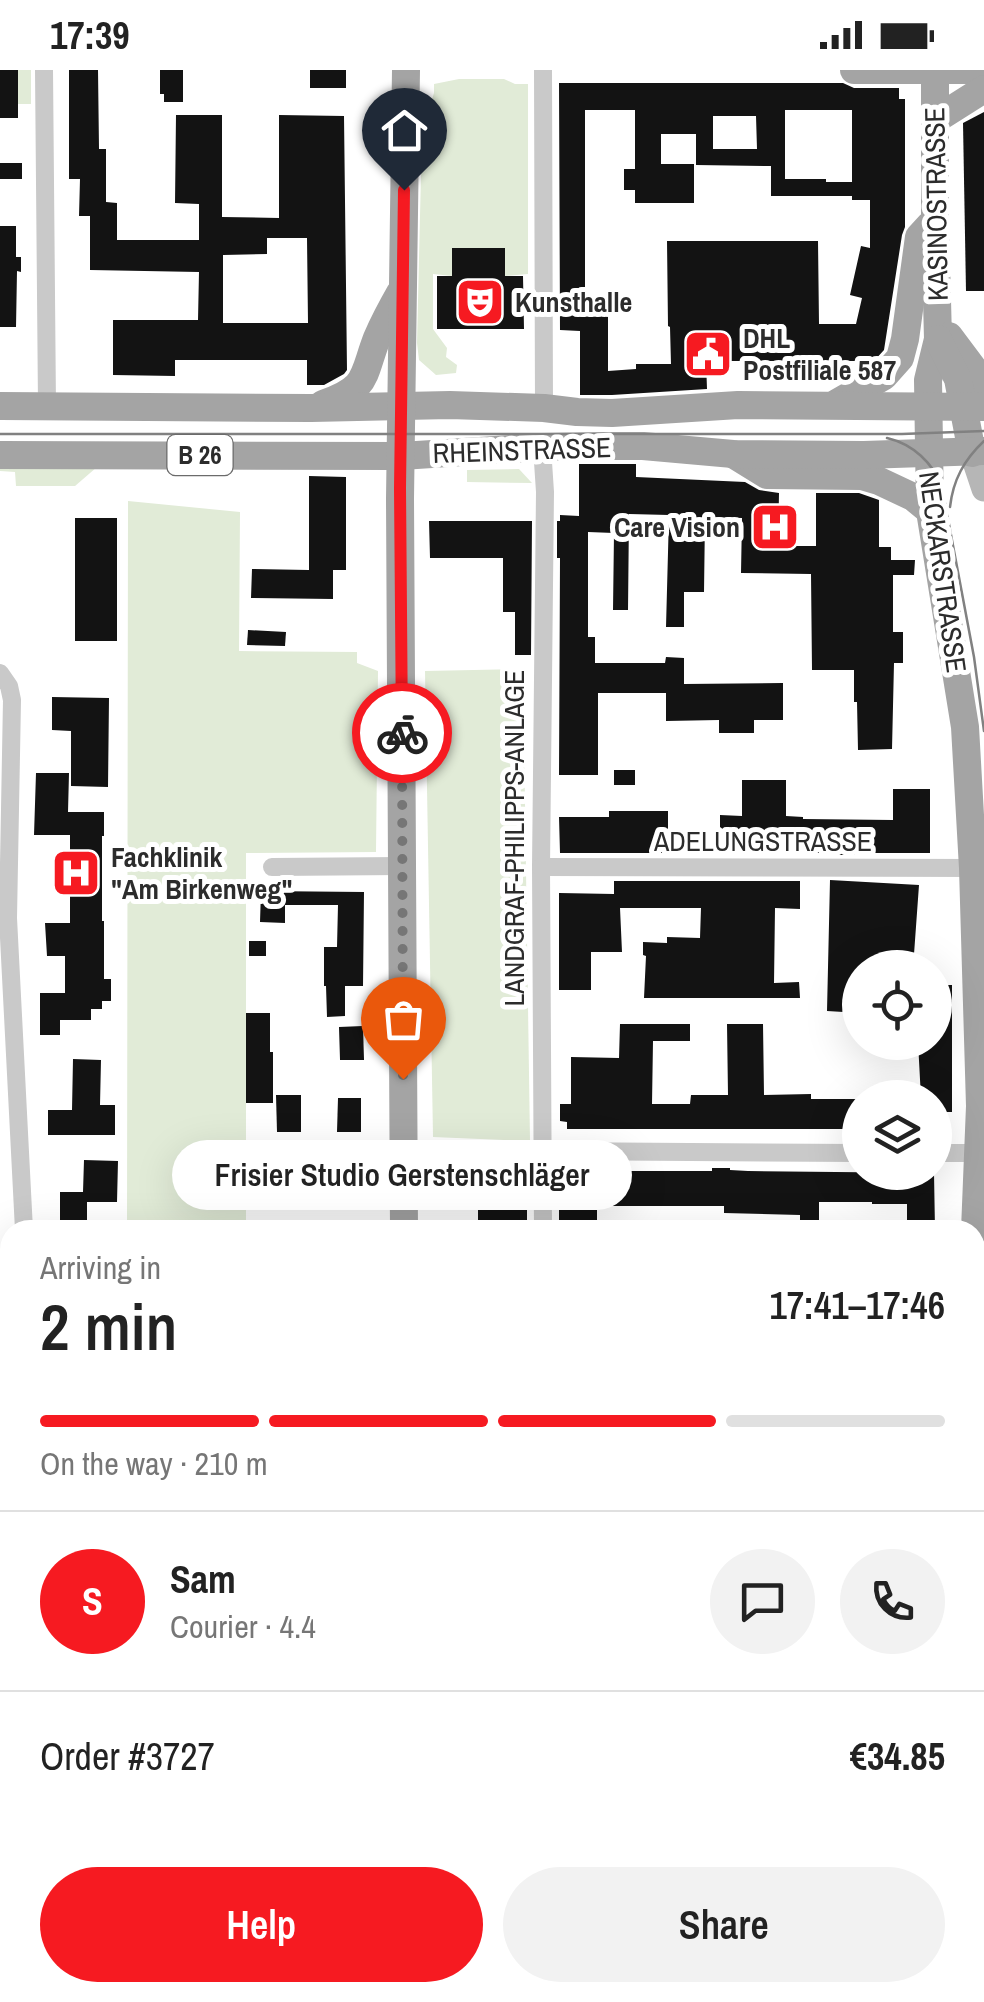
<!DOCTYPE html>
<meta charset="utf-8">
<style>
:root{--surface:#fff;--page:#f2f2f2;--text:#222;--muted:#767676;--line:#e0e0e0;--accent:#f61a21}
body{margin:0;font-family:"Archivo Narrow",sans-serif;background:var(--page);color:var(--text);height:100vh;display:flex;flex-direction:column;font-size:38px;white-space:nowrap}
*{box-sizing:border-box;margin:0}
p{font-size:32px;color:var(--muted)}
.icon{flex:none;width:55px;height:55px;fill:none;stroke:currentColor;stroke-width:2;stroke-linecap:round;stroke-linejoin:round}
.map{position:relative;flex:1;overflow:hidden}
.details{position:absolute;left:0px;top:1150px;width:985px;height:782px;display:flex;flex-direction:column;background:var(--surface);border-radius:30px 30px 0 0;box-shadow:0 10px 40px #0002}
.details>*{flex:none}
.controls{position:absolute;left:842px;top:880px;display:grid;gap:20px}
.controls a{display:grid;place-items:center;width:110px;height:110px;border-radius:50%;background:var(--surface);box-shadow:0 10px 40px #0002;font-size:50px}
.pin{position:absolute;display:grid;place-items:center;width:85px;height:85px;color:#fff;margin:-102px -42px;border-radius:50% 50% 50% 0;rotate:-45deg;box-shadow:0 0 10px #0007}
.pin .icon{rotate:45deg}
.courier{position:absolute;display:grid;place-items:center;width:100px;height:100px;margin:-50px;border:8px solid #f61a21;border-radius:50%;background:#fff;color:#222;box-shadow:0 2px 12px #0007}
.bubble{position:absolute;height:70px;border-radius:35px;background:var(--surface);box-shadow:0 10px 40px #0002;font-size:32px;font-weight:600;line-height:70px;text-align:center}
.headline em{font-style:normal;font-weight:600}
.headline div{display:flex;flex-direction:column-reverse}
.headline{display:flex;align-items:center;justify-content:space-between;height:170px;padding:0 40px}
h1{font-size:65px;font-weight:600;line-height:75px}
.bar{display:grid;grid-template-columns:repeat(4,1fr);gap:15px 10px;align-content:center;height:120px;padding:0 40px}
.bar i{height:12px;border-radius:8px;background:var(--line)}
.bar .current{background:var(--accent)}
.bar p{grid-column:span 4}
.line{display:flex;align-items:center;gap:25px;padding:0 40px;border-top:2px solid var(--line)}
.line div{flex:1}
.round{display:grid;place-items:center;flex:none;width:105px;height:105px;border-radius:52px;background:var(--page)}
.primary-button{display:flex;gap:20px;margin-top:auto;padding:20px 40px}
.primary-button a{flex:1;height:115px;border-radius:60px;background:var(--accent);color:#fff;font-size:40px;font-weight:600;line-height:115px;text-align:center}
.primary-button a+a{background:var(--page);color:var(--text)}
.status{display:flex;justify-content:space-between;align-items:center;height:70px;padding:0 50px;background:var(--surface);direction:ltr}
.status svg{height:28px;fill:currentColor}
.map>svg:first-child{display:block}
.green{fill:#e1ebd7}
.building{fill:#131313;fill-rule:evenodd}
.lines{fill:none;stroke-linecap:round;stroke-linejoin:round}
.minor{stroke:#c9c9c9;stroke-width:18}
.secondary{stroke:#b6b6b6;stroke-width:25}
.primary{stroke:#a4a4a4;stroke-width:28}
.tram{stroke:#818181;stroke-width:2.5}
.done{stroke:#767676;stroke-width:10;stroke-dasharray:0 18}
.route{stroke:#f61a21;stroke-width:12}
.labels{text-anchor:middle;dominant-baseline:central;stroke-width:10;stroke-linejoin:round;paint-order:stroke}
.shield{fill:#fff;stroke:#6b6b6b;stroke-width:2.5}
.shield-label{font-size:25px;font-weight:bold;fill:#2c2c2c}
.street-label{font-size:28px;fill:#2c2c2c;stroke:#fff}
.poi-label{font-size:28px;font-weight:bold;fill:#2c2c2c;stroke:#fff;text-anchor:start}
</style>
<div class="status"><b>17:39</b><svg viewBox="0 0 49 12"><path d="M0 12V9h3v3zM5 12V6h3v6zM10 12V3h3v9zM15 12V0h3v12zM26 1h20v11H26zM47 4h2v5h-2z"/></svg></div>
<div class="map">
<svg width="984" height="1932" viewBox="0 0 984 1932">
<rect width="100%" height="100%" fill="#fff"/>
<g class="green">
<rect x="18" y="0" width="13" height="34"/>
<polygon points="459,9 504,9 515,14 528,14 528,204 505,206 452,179 452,206 433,204 433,259 447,278 446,287 457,295 456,303 436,305 419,290 417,273 422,62 434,23 434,14"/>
<polygon points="0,397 97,397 75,416 16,416 15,402 0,401"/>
<polygon points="519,399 532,413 467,412 467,400"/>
<polygon points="128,431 240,442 239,581 357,582 357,593 378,601 376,782 246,783 246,1160 127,1160"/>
<polygon points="523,599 530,1071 433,1067 425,601"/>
<polygon points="0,1333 10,1340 10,1436 0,1427"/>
<rect x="143" y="1923" width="105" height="9"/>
</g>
<g class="building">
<rect x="0" y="0" width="18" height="48"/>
<path d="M69,0H98L99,79H106V132L117,133V170H199V134L175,133L176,45H222V147L279,148V45L344,46L347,300L344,304L324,315H307V290H175V306L113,305V250H198L199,202L90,200V146H79L80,109H69ZM267,168H307L308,253H223V185L267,184Z"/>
<polygon points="160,0 183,0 183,32 164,32 164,24 160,24"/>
<rect x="310" y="0" width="36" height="18"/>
<path d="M559,13H843L854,18H899V29H905V157L902,165L884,280L874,291H706L707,319L612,325H580V261L560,260ZM585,40H635V99H624V120H635V133H694V94H661V64H696V95L771,96V126H852V130H870V178L861,176L850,225L862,228L856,254H819L818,171H667L668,256L670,257L671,294H636V299L608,301V237L585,238ZM785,40H852V112H826V109H785ZM713,46H756L757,79H713Z"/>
<polygon points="984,42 984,221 966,221 963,53"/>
<rect x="0" y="93" width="22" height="16"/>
<polygon points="0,156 16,156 16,187 21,187 21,202 17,201 16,257 0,257"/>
<polygon points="452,178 505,178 505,206 523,206 524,259 437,259 437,206 452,206"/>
<polygon points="579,394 636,394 636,407 745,412 759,420 779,423 778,476 816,476 816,423 859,423 879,430 879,477 891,477 891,490 915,490 914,505 893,505 893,562 903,562 903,593 894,593 892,679 858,680 857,632 854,632 854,600 812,600 811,504 741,503 742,448 705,447 704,522 684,522 684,557 666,557 669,445 629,444 628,540 613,540 614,463 588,462 588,567 595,567 595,593 665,593 666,587 684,588 684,614 783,613 783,650 754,650 754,663 719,663 719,650 666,651 666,623 598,623 598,705 559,705 560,488 557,488 557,451 560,451 560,445 579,446"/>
<polygon points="309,406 346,407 346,500 333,500 333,529 251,528 252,499 309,500"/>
<rect x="75" y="448" width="42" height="123"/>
<polygon points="429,451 532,451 531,585 515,585 515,542 503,542 503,488 430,488"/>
<polygon points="248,560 286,562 285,576 247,575"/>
<polygon points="52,627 109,628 108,717 71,716 71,661 52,660"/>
<rect x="614" y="700" width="21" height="15"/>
<polygon points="36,703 69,703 68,742 104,742 104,766 102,766 102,851 104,851 104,909 111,909 111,931 102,931 102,939 91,939 91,950 60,950 60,965 40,965 40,923 65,923 65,886 47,886 45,853 70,853 70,765 34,765"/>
<polygon points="742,710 786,710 786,746 803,747 803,749 893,750 893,719 930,719 930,783 855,783 855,785 830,785 830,783 802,783 802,778 720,777 720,745 742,746"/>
<polygon points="609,741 668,741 668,783 560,783 559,747 609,747"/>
<polygon points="830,810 919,815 913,898 860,898 860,943 827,941"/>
<polygon points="614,811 800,811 800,839 775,838 774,913 799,912 800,928 644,928 646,886 643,885 643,872 667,873 667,867 700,868 701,838 620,838 622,882 591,882 591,920 559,920 559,823 614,824"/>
<polygon points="261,821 364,822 363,916 345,916 345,946 327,947 326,916 324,916 324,877 337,877 338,835 285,835 285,853 260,852"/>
<rect x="249" y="871" width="17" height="15"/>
<polygon points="935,915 952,915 952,1042 935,1042 935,1028 921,1028 918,972 935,972"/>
<polygon points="246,943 270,943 270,982 273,982 273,1033 246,1033"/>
<polygon points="620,954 690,954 690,971 653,971 652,1034 690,1034 691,1025 728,1025 727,954 763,954 764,1025 811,1024 811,1029 860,1029 860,1059 567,1059 567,1052 560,1051 560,1034 571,1034 571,987 619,988"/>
<polygon points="363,956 364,990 340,990 339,957"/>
<polygon points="73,989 101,990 100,1035 115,1035 115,1065 48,1065 48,1040 72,1040"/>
<polygon points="276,1025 301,1025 301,1062 277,1062"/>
<polygon points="338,1028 361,1028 361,1062 337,1062"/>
<polygon points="84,1090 118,1091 117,1132 87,1132 87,1158 60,1158 60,1122 83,1122"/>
<polygon points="712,1098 730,1098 730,1100 748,1101 934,1103 935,1160 907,1160 907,1134 872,1134 872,1132 819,1132 819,1160 800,1160 800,1145 724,1143 724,1136 597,1136 597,1160 559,1160 559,1108 568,1108 568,1101 712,1101"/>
<polygon points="276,1112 302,1113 302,1124 337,1124 337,1112 361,1112 361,1138 269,1138 270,1118 276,1118"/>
<polygon points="478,1118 510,1119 510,1130 527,1130 527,1160 478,1160"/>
</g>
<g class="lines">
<g class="minor">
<polyline points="44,0 47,336"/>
<polyline points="543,0 544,338"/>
<polyline points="542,377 545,422 541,797 543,1160"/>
<polyline points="0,603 9,616 12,630 8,848 24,1160"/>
<polyline points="272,797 402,796"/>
<polyline points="541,797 981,798"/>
<polyline points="935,1083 984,1083"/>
<polyline points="258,1087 542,1081 860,1083"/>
<polyline points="0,1316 10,1323"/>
<polyline points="435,1932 435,1922"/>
</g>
<g class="secondary">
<polyline points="972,383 984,419"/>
<polyline points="971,1922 971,1932"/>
</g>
<g class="primary">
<polyline points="854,0 984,0"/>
<polyline points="935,0 935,150 938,269 928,310 930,441 965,657 973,798 980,1036 975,1160"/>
<polyline points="935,50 984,19"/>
<polyline points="949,266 984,313"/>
<polyline points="938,269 958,309 972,383"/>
<polyline points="837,333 884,306 900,288 905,269 919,167 930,155"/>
<path d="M323,334C369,318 362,307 377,268C384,252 392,237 400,223"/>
<polyline points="0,336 311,338 450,335 544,338 577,342 612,343 738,335 984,337"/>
<polyline points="733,384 767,405 862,406 879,411 913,427 930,441"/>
<polyline points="0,385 401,386 542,377 606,376 643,376 733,384 864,385 984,381"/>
<polyline points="404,1160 400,429 406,0"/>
<polyline points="975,1389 984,1389"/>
<polyline points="406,1932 406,1922"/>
</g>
<g class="tram">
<polyline points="0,364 902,364 984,361"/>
<path d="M887,368C913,374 933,393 942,417L974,587L984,661"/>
<path d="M950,437C953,410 964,390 984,371"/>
</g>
</g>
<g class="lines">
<polyline class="done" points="402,663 403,1009"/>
<polyline class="route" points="402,663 400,418 404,120"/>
</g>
<defs>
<g id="theatre-square" transform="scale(2.5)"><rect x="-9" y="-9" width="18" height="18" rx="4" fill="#f61a21" stroke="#fff"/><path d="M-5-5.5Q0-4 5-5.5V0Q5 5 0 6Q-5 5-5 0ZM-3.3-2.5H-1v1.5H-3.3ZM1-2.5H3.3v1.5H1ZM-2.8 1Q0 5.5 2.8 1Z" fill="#fff"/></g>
<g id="civic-square" transform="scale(2.5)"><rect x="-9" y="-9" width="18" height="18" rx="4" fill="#f61a21" stroke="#fff"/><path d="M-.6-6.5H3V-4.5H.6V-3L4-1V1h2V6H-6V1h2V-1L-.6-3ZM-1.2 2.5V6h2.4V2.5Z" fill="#fff"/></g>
<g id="hospital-square" transform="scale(2.5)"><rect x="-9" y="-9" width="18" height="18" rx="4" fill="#f61a21" stroke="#fff"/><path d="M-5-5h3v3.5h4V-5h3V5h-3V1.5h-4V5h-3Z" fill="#fff"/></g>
</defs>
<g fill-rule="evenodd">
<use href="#theatre-square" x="480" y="232"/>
<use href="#civic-square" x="708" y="284"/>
<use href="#hospital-square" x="775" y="457"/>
<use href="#hospital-square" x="76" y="803"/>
</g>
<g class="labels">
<rect class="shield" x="167.5" y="365" width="65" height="40" rx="8"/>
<g class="shield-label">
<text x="200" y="385">B 26</text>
</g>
<g class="street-label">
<text transform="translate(936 134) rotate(-91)">KASINOSTRASSE</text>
<text transform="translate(522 380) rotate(-2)">RHEINSTRASSE</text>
<text transform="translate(943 502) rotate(82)">NECKARSTRASSE</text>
<text transform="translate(514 768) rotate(-90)">LANDGRAF-PHILIPPS-ANLAGE</text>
<text x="763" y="771">ADELUNGSTRASSE</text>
</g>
<g class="poi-label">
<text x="515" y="232">Kunsthalle</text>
<text x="743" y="268">DHL<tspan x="743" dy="32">Postfiliale 587</tspan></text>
<text x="740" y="457" text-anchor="end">Care Vision</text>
<text x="111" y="787">Fachklinik<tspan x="111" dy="32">"Am Birkenweg"</tspan></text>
</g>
</g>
</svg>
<div class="controls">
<a><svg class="icon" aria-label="locate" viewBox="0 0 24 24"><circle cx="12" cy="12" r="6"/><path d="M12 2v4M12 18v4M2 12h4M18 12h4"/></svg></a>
<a><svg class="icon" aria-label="layers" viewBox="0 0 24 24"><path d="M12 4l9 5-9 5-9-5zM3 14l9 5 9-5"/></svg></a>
</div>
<div class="pin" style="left:403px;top:1009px;background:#ea580c"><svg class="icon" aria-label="bag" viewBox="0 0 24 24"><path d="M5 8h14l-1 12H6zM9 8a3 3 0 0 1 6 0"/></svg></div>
<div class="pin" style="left:404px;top:120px;background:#1f2937"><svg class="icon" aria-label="home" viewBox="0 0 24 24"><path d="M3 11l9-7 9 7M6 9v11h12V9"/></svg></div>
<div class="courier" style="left:402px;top:663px"><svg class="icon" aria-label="bike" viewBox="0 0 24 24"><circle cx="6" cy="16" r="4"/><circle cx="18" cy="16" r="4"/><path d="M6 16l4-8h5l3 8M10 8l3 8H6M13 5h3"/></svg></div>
<div class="bubble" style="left:172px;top:1070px;width:460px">Frisier Studio Gerstenschläger</div>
<section class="details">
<div class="headline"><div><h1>2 min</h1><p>Arriving in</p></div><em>17:41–17:46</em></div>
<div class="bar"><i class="current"></i><i class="current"></i><i class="current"></i><i></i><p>On the way · 210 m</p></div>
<div class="line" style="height:180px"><b class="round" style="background:var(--accent);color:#fff">S</b><div><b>Sam</b><p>Courier · 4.4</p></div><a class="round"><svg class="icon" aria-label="chat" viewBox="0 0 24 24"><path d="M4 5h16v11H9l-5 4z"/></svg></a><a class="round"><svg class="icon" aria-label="phone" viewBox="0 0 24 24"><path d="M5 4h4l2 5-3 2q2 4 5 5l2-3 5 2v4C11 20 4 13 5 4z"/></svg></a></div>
<div class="line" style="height:130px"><div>Order #3727</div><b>€34.85</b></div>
<div class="primary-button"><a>Help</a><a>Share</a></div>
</section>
</div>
